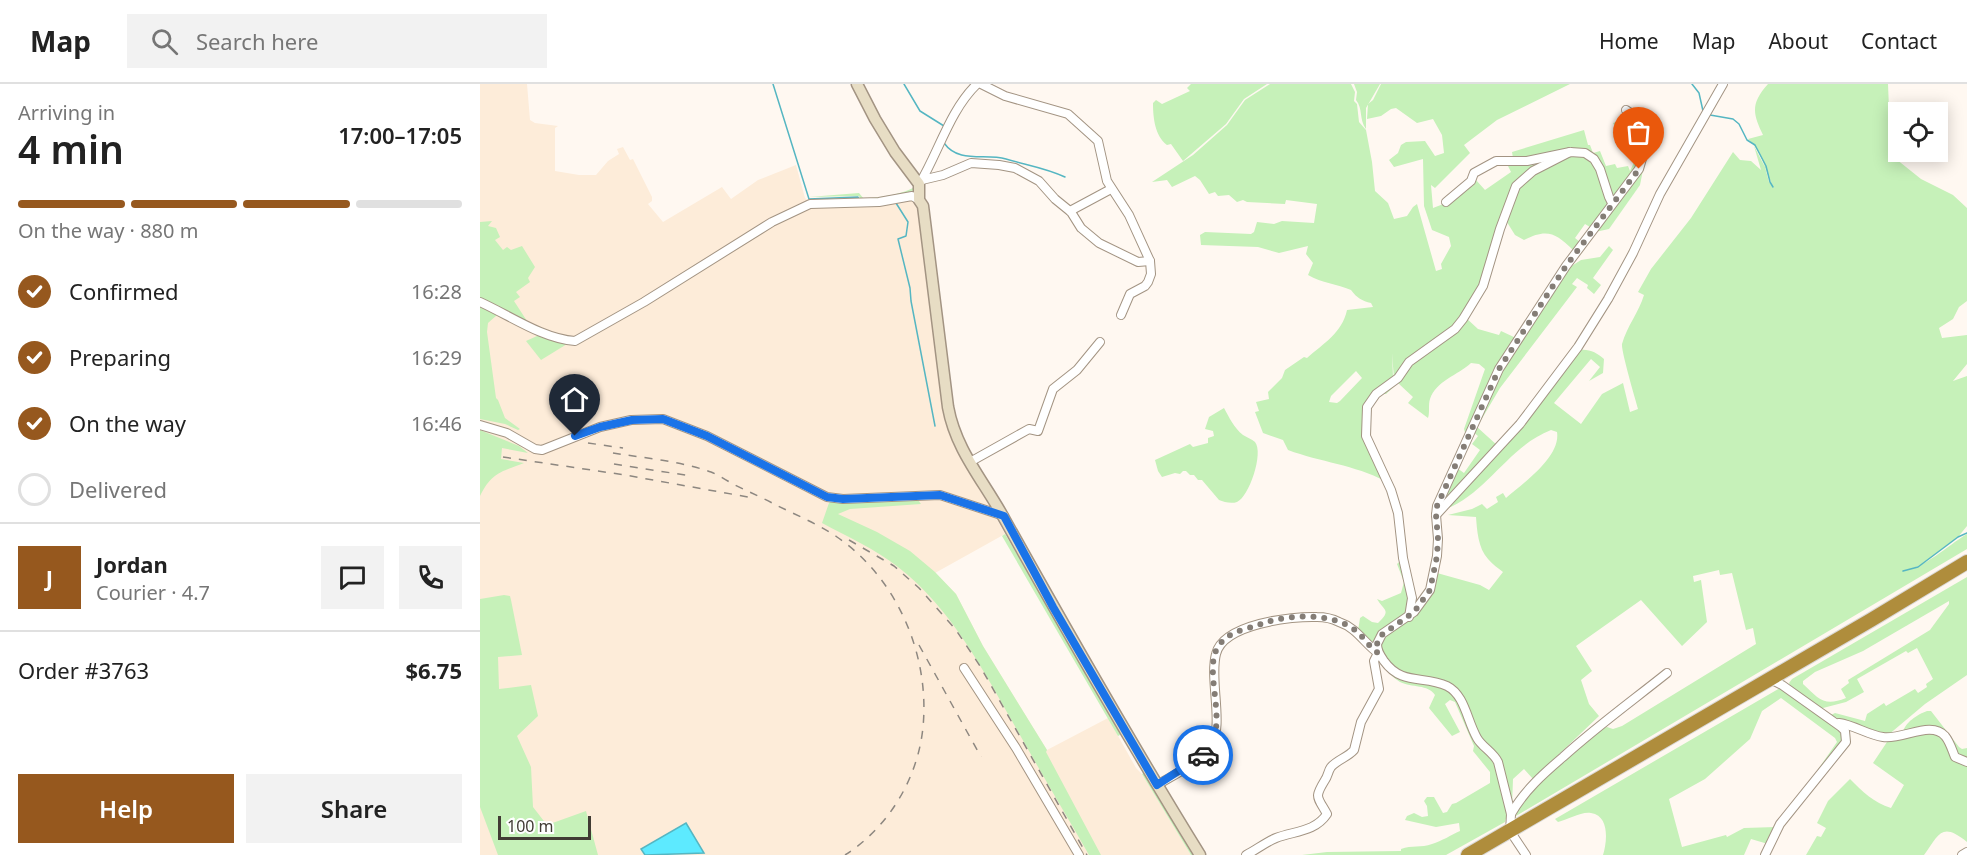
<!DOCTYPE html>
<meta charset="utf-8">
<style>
:root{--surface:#fff;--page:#f2f2f2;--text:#222;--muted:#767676;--line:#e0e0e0;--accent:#96581e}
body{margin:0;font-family:"Noto Sans",sans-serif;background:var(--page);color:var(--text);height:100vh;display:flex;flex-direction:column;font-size:22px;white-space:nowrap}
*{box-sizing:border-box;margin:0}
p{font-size:20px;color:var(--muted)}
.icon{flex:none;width:33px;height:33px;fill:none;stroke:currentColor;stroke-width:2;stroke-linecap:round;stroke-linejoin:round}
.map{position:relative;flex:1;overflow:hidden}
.side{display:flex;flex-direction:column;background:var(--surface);width:480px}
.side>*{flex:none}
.buttons{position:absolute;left:1408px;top:18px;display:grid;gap:12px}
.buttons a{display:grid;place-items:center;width:60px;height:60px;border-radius:0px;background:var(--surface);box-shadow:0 3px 15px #0003;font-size:30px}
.scale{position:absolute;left:18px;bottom:15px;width:93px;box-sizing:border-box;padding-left:6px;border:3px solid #413b34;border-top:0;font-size:16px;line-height:21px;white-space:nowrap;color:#413b34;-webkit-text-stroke:4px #fff;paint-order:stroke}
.pin{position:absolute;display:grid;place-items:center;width:51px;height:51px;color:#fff;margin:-62px -26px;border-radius:50% 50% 50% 0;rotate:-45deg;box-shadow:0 0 6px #0007}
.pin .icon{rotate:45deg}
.courier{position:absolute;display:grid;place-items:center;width:60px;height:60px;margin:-30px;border:4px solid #1a73e8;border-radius:50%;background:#fff;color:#222;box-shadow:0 2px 8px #0007}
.overview em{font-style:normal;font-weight:600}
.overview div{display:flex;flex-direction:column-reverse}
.overview{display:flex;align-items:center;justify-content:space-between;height:102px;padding:0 18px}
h1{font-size:39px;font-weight:600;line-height:45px}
.bar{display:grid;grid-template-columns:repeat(4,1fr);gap:9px 6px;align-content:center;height:72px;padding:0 18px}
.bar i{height:8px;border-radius:4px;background:var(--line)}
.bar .on{background:var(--accent)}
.bar p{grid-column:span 4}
.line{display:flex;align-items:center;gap:15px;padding:0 18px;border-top:2px solid var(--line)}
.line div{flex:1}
.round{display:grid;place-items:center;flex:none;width:63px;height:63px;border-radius:0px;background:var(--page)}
ol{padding:0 18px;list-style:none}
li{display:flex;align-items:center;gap:18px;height:66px}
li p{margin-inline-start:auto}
li .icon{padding:6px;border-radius:50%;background:var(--accent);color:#fff;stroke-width:4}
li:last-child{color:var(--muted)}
li i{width:33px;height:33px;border:3px solid var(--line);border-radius:50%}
.cta{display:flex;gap:12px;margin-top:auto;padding:12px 18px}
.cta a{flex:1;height:69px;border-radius:0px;background:var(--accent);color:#fff;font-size:24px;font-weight:600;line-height:69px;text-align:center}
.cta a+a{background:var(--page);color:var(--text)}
header{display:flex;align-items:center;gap:36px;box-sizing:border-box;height:84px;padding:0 30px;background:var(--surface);border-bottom:2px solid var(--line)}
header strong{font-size:28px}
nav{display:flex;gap:33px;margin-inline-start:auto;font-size:21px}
.search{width:420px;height:54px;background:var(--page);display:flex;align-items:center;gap:15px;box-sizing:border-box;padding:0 21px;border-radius:0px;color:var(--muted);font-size:22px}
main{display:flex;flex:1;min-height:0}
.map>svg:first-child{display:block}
.built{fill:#fdecd9}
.green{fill:#c6f1b9;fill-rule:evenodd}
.water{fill:#5deaff;stroke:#55b6c2;stroke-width:1.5}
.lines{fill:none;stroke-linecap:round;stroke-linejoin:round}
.stream{stroke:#55b6c2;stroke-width:1.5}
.street-casing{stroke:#a39483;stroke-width:10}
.secondary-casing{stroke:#a39483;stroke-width:13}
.highway-casing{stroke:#d9d8d6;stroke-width:16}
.street{stroke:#fff;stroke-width:8}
.secondary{stroke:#e7ddc4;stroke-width:10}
.highway{stroke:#af8d3c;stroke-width:14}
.rail{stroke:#8d8780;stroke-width:1.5;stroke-dasharray:8 8;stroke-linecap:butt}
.done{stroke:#847d76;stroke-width:6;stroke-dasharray:0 10.8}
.route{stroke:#1a73e8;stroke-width:8}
</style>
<header>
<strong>Map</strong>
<div class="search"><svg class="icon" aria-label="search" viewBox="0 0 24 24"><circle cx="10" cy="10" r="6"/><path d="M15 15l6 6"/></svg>Search here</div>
<nav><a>Home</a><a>Map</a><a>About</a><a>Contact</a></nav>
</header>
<main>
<section class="side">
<div class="overview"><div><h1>4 min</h1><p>Arriving in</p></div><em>17:00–17:05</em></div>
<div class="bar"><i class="on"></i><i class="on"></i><i class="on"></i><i></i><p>On the way · 880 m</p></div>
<ol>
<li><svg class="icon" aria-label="check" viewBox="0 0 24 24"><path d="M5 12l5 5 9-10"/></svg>Confirmed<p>16:28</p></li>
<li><svg class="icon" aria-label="check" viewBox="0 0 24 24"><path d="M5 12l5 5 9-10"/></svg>Preparing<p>16:29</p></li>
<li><svg class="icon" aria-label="check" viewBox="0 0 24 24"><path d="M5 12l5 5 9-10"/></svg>On the way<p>16:46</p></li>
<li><i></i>Delivered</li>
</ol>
<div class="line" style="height:108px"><b class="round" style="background:var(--accent);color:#fff">J</b><div><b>Jordan</b><p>Courier · 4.7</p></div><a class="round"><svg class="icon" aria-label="chat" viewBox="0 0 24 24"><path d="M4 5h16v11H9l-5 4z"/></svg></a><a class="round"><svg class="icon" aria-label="phone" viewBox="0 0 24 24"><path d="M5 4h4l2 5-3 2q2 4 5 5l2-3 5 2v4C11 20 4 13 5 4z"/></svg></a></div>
<div class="line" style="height:78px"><div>Order #3763</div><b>$6.75</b></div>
<div class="cta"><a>Help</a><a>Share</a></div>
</section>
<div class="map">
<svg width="1487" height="771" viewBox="0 0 1487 771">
<rect width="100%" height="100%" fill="#fff8f1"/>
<polygon class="built" points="0,0 47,0 50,36 55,39 78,42 75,44 75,87 99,91 116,91 128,77 139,70 137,65 143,63 150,76 153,75 172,113 172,117 168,120 183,138 242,103 251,115 278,96 316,81 325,114 329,117 382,117 421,111 434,106 440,126 446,183 481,371 525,450 455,489 476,510 503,562 567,666 628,634 656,684 662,690 711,771 0,771"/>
<g class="green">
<path d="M711,0H787L764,15L746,40L703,77L691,60L687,61C675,52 673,34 673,19L676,16L682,20L710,7L707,4Z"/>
<path d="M790,0H871L875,8L874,17L877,20L879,38L886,46L892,78L895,107L909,134L895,107L908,119L914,135L927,132L933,123L937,120L956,187L962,185L961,180L971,162L969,153L952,146L944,122L943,75L914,83L909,76L918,69L921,61L926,58L945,57L955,72L964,69L962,51L953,35L937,39L916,24L911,25L901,32L887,35L888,20L893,16L901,0H1090L1017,36L984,61L990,69L955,104L951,101L953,124L966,119L996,96L1005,106L1031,88L1028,82L1035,77L1076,72L1036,101L1006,192L982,234L914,295L912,269L913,293L895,310L884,344L905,397C875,381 840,378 808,366L803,356L783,349L775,328L779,327L776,318L789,315L788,308L802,294L805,286L824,273L827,274C844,259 862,249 867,226L893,223L891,219C882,217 877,214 871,206C857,200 842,199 828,191L833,179L826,170L828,162L799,169L778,163L721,161L720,151L725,148L771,150L774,148L777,138L794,140L802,137L834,139L837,120L806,116L805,120L767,118L763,116L757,118L749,111L738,112L735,108L729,110L720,96L715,92L692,103L687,96L672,98L713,71L747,41L765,16ZM876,287L882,294L860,317L857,319L849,318L851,312Z"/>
<path d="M874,0H900L886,24V45C879,36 883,24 876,16L877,8Z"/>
<path d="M1288,0H1408L1409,25L1412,27L1421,26L1423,28H1419V53L1411,71L1441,95L1473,111L1487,124V217L1479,223L1473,235L1459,244L1462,254L1487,251V280L1473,297L1487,292V442L1478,453L1438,483L1422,487C1445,484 1467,462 1487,450V465L1036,732C1042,705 1098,664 1120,646L1127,643L1133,645L1142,642L1276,560L1273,544L1266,546L1252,489L1240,491L1239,486L1213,492L1214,498L1221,496L1227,538L1202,562L1161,516L1096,562L1112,587L1101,596L1109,620L1119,632L1053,695L1044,685L1033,695L1032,722L1027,697L1001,658L979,610L933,594L909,580L900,564L903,553L928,536L957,489L1000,501L1009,506L1023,488C1018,484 1012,480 1008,475C998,464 997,446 996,433L968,431L992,425L1002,420L1007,425L1018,418L1016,413L1023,409L1026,414C1043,399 1081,373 1077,348L1071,346C1029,362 1007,409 966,425L1100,266C1110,265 1117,269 1124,275L1123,289L1109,297L1120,283L1111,275L1074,319L1101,340L1122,310L1143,299L1150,328L1158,325C1155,314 1141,267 1142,260C1147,242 1159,228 1164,211L1158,208L1171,185L1211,134L1253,68L1260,76L1271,77L1281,86L1274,62L1285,83L1289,98L1294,104C1285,88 1283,68 1268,55L1283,51C1273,30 1270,20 1288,0Z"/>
<polygon points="1155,33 1164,52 1158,83 1132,113 1110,70 1046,76 1033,74 1032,68 1104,46 1108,61 1110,61 1113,69 1120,67 1126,82 1135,80 1137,84 1148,82 1150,87 1156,74 1153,75 1147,52 1152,50 1150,43 1136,44 1133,39"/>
<path d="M1099,70C1120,80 1121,99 1128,119L1110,143L1105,140L1095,154L1100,158L1093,166C1076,149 1067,144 1044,156L1035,151L1025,135C1037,103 1042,96 1072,80C1081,76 1089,72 1099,70Z"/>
<polygon points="1165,76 1160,101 1129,145 1115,148"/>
<path d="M436,102L434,106C417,113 400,116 381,117L379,112H376L329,113L379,109L384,115C398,113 424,111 436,102Z"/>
<polygon points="12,137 8,142 16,144 20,153 15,156 23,166 27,163 31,166 42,162 55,183 48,194 50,198 36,208 40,213 34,217 47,237 0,214 0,138"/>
<polygon points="1129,162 1133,166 1113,194 1121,201 1114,210 1107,204 1108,201 1097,194 1092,200 1097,203 1020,304 997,343 1018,362 961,422 977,384 984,389 1000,366 992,360 998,352 993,348 1013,302 1087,185 1101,176 1120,173"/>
<polygon points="0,222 17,231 8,239 7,248 16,314 18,316 25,334 40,345 38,346 25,340 0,335"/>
<path d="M985,233L998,245L1019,251L1021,247L1036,254L986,352L984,345L1005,285L999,280L991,279C978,291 956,297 950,315C948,321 950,328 948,334L928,319L933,313L918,299L906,310H900L928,282Z"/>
<polygon points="65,251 87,260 61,276 46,257 57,252"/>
<path d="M744,324C749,333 754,344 763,351C766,353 772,355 775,358C784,369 769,413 757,418C751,420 744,418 739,416L722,396H718L714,391H710L706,387H703L700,390L695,389L682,393L678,387L675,376L710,360L713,363L728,359V354L734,352L733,347L725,345L729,333Z"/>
<path d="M0,346L39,362L48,369L22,364L21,375L44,379C21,388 12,388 0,412Z"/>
<path d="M438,416L441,420L370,425L358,430L397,448L430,467L455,488L476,510L503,562L567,666L566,668L621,771H609C585,729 560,687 536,644C503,586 472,525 418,483C395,465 368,453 342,439L349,419L352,417Z"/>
<polygon points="525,450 644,649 638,652 522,452"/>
<path d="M922,475C928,506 939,521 911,544C905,549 899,554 892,558L878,547L880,534L883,532L892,538L898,539C912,526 904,527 897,515L902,517L921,509L924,498L917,480Z"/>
<path d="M1487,493V591L1445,620L1407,652L1373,642L1351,631L1355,629L1385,637L1387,630L1404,619L1406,622L1435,605L1438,609L1447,603L1446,600L1453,595L1437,564L1428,569L1426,567L1377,595L1384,608L1366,618L1343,624H1337L1311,603L1309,599L1312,595ZM1469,517V520L1450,546L1368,596L1369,599L1361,605L1366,614C1344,623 1339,615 1323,600V597L1335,588L1383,567Z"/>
<polygon points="24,511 30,512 31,516 42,571 18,573 19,605 51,601 58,632 37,652 51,683 53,723 67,741 106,727 118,771 18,771 0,723 0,515"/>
<path d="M898,571L925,597L956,602L971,608L978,618L994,657L1013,674L1028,727L1025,738L966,771H822L847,768L921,767V765C932,761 941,764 952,760C962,757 971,751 980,747L979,739L956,743L925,736L927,732L934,729L942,733L948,732L947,722L944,717L947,713H954L963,729L967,728L972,720L976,719L1010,699V688L993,667L994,662L975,618L970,616L965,620L980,648L972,652L949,624L955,611C948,600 932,604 920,598C910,592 903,582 896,573Z"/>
<path d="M1300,604L1358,646L1362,652V657L1330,697L1357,658L1355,654L1301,614L1282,627L1270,655L1225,695L1189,715L1202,763L1246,751L1247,753L1264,744L1296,743L1288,760L1271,755L1264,771H1123C1127,758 1130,732 1111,729C1102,727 1087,736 1078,738L1075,735Z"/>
<path d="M1447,627H1451L1479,663L1482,665L1487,664V675L1479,674L1464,649H1423C1424,639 1438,630 1447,627Z"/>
<path d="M1446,647L1460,650L1477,677L1487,680V758C1461,737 1459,751 1444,771H1326L1337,752L1341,753L1346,744L1337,739L1348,717L1370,695C1382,707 1394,719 1411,724L1424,701L1393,679L1407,658L1424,655Z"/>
<polygon points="667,687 717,771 711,771 662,690"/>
</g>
<polygon class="water" points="206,739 224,769 165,771 161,765"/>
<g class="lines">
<g class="stream">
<polyline points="293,0 329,115 378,113 379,115"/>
<polyline points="424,0 440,27 464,42"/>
<polyline points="1212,0 1219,9 1223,27"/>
<polyline points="1230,31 1253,35 1259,40 1267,56 1275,61 1286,82 1290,98 1293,103"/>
<path d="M464,59C479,80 505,69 526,75C546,81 566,84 585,93"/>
<polyline points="416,119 428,138 426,152 418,155 430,204 431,217 455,342"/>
<polyline points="1423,487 1438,483 1478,453 1487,449"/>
</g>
<g class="street-casing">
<g id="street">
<polyline points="501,0 525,12 588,30 618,57 627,97 649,131 670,177 671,190 668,198 665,202 650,210 641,231"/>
<polyline points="442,96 463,91 491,79 519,81 535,84 559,97 575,115 591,128 601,144 619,159 658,178 670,177"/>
<path d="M440,99C459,67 470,26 497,0"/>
<polyline points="966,118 991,97 994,89 1016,77 1047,77 1090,68 1105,69 1114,75 1120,85 1129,113 1132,119"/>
<polyline points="590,127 631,105"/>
<path d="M0,218C29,231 63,255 95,257L164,218L292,138L330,120L399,118L432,112L439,116"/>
<polyline points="0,341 27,349 55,365 62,366 120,343 151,336 183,335 227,352 347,413 363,415 460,411 524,432"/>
<polyline points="490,378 549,345 558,347 573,305 597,286 620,258"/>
<polyline points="956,431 1040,340 1098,263 1128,215 1153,169 1180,110 1243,0"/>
<polyline points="929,533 932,514 923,474 918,429 911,406 886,352 887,323 896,310 918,294 929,278 975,245 983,235 1003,202 1020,145 1036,102 1053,87 1090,68"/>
<polyline points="484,584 536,664 599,771"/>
<path d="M1359,639C1374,641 1388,651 1403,653C1423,656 1451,636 1465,652C1470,658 1472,666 1475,673L1487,678"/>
<path d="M677,701C692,692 720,678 730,665C745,642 729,597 736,570C743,540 812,532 837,533C845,533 853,535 859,538C877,544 884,559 898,569L894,577L899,605L881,638L874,666C868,673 857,676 851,683C848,687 848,692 845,696C834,714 837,712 847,730C835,748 814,747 796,754C786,758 776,766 766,771"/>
<path d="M1031,730C1044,707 1063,690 1083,673C1116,643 1152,617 1187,589"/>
<path d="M1046,771L1030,747L1031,730L1018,678C1013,668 1002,663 997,654C987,637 985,611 967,602C944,591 922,602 904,577C900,571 897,567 897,560L902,550L934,528L950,506L957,472L958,455L956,431L957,422L1019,285L1086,182L1159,85L1166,61L1165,46L1158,34L1146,26"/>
<polyline points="1285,771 1300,740 1366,658 1365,647 1361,643 1302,601 1290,595"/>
<polyline points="1482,771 1487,768"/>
</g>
</g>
<g class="secondary-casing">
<path id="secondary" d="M377,0L395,35L415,68L439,100V116L443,122L444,130L468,323C476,367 504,397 525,436C588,549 652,661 720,771"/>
</g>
<g class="highway-casing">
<polyline id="highway" points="988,771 1391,536 1487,478"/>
</g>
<use href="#street" class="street"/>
<use href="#secondary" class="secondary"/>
<use href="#highway" class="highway"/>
<g class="rail">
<polyline points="108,359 143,364"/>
<path d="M133,369C165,374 200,377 231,388C239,391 247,397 255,401C269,408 283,414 296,421C316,431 338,440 357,453C417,494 450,571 443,643C438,694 409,743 365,771"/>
<polyline points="23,373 145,391 268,413"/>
<polyline points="134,380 211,392"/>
<polyline points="369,456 414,482 439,504 476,546 500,582 607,771"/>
<polyline points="439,561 501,673"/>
</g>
</g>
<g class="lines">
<path class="done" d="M723,671C754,644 719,585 740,560C750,547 767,545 781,540C809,530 851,528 875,546C884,553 889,563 898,569L897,560L900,552L934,528L950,506L957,472L958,455L956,431L957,422L1019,285L1086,182L1159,85"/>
<polyline class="route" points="95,352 120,343 152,336 183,335 227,352 347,413 363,415 460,411 524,432 573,523 677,701 723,671"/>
</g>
</svg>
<div class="buttons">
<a><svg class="icon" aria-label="locate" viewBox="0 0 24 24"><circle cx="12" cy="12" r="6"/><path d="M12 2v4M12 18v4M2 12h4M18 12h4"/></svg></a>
</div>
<div class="scale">100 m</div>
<div class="pin" style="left:1159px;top:85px;background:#ea580c"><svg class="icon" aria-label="bag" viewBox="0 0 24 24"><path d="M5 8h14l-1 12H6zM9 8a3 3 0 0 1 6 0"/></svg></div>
<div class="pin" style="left:95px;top:352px;background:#1f2937"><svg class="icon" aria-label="home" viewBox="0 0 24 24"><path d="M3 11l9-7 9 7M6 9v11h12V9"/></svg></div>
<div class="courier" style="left:723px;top:671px"><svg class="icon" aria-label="car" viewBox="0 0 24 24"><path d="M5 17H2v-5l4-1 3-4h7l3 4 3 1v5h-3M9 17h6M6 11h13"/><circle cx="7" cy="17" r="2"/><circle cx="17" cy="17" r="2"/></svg></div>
</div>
</main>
